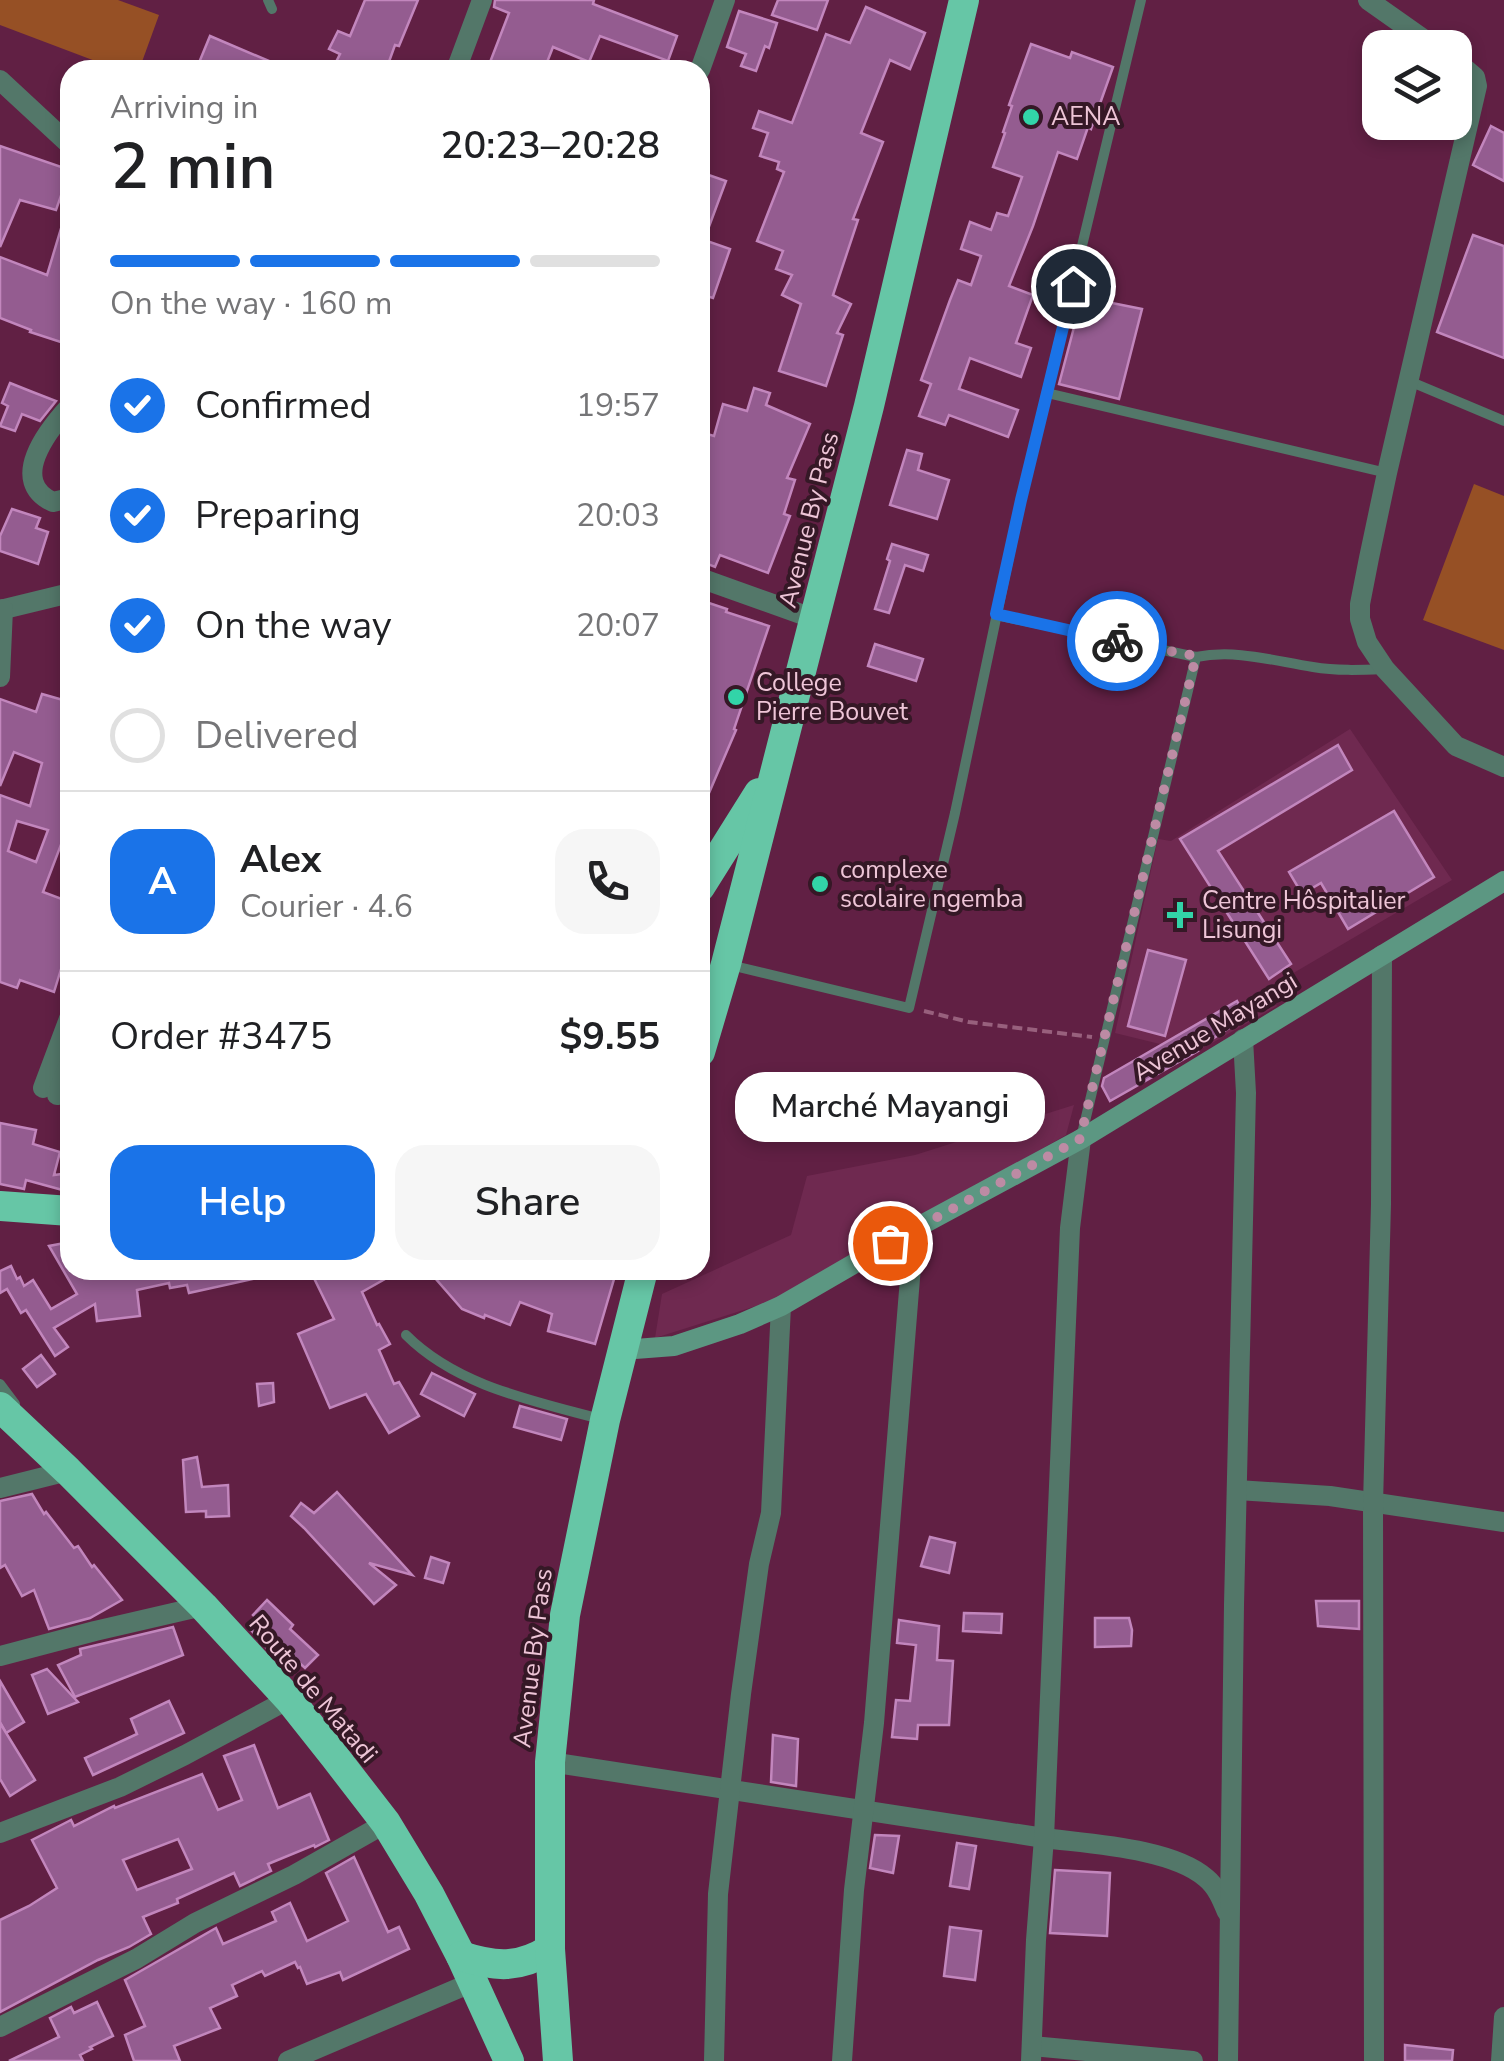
<!DOCTYPE html>
<meta charset="utf-8">
<style>
:root{--surface:#fff;--page:#f6f6f6;--text:#202124;--muted:#757577;--line:#e0e0e0;--accent:#1a73e8}
body{margin:0;font-family:"Nunito Sans",sans-serif;background:var(--page);color:var(--text);height:100vh;display:flex;flex-direction:column;font-size:38px;white-space:nowrap}
*{box-sizing:border-box;margin:0}
p{font-size:32px;color:var(--muted)}
.icon{flex:none;width:55px;height:55px;fill:none;stroke:currentColor;stroke-width:2;stroke-linecap:round;stroke-linejoin:round}
.map{position:relative;flex:1;overflow:hidden}
.drawer{position:absolute;left:60px;top:60px;width:650px;height:1220px;display:flex;flex-direction:column;background:var(--surface);border-radius:30px;box-shadow:0 5px 15px #0003}
.drawer>*{flex:none}
.buttons{position:absolute;left:1362px;top:30px;display:grid;gap:20px}
.buttons a{display:grid;place-items:center;width:110px;height:110px;border-radius:20px;background:var(--surface);box-shadow:0 5px 15px #0003;font-size:50px}
.pin{position:absolute;display:grid;place-items:center;width:85px;height:85px;color:#fff;margin:-42px;border:5px solid #fff;border-radius:50%;box-shadow:0 2px 10px #0007}
.courier{position:absolute;display:grid;place-items:center;width:100px;height:100px;margin:-50px;border:8px solid #1a73e8;border-radius:50%;background:#fff;color:#222;box-shadow:0 2px 12px #0007}
.bubble{position:absolute;height:70px;border-radius:30px;background:var(--surface);box-shadow:0 5px 15px #0003;font-size:32px;font-weight:600;line-height:70px;text-align:center}
.summary em{font-style:normal;font-weight:600}
.summary div{display:flex;flex-direction:column-reverse}
.summary{display:flex;align-items:center;justify-content:space-between;height:170px;padding:0 50px}
h1{font-size:65px;font-weight:600;line-height:75px}
.bar{display:grid;grid-template-columns:repeat(4,1fr);gap:15px 10px;align-content:center;height:120px;padding:0 50px}
.bar i{height:12px;border-radius:8px;background:var(--line)}
.bar .active{background:var(--accent)}
.bar p{grid-column:span 4}
.line{display:flex;align-items:center;gap:25px;padding:0 50px;border-top:2px solid var(--line)}
.line div{flex:1}
.round{display:grid;place-items:center;flex:none;width:105px;height:105px;border-radius:30px;background:var(--page)}
ol{padding:0 50px;list-style:none}
li{display:flex;align-items:center;gap:30px;height:110px}
li p{margin-inline-start:auto}
li .icon{padding:10px;border-radius:50%;background:var(--accent);color:#fff;stroke-width:4}
li:last-child{color:var(--muted)}
li i{width:55px;height:55px;border:5px solid var(--line);border-radius:50%}
.primary-button{display:flex;gap:20px;margin-top:auto;padding:20px 50px}
.primary-button a{flex:1;height:115px;border-radius:30px;background:var(--accent);color:#fff;font-size:40px;font-weight:600;line-height:115px;text-align:center}
.primary-button a+a{background:var(--page);color:var(--text)}
.map>svg:first-child{display:block}
.built{fill:#6f2950}
.green{fill:#965025}
.building{fill:#945c90;stroke:#c286bd;stroke-width:2.5;fill-rule:evenodd}
.lines{fill:none;stroke-linecap:round;stroke-linejoin:round}
.path{stroke:#98607d;stroke-width:4;stroke-dasharray:10 5;stroke-linecap:butt}
.lane{stroke:#537769;stroke-width:10}
.street{stroke:#537769;stroke-width:20}
.secondary{stroke:#5c9782;stroke-width:20}
.highway{stroke:#66c6a6;stroke-width:30}
.done{stroke:#bd8ba4;stroke-width:10;stroke-dasharray:0 18}
.route{stroke:#1a73e8;stroke-width:12}
.poi-dot{fill:#32d4a8;stroke:#351826;stroke-width:4}
.labels{text-anchor:middle;dominant-baseline:central;stroke-width:8;stroke-linejoin:round;paint-order:stroke}
.poi-label{font-size:25px;fill:#eec5d7;stroke:#351826;text-anchor:start}
.street-label{font-size:25px;fill:#eec5d7;stroke:#351826}
</style>
<div class="map">
<svg width="1504" height="2061" viewBox="0 0 1504 2061">
<rect width="100%" height="100%" fill="#612044"/>
<g class="built">
<polygon points="1350,729 1452,880 1266,989 1277,1006 1198,1051 1187,1032 1164,1045 1115,1033 1158,839 1171,841"/>
<polygon points="1074,1105 1066,1135 778,1299 655,1338 662,1294 791,1235 807,1176 915,1155"/>
</g>
<g class="green">
<polygon points="0,0 118,0 159,15 139,70 119,70 0,25"/>
<polygon points="1474,484 1504,496 1504,650 1423,620"/>
</g>
<g class="building">
<polygon points="365,0 418,0 399,46 395,45 386,70 332,70 340,54 329,49 338,31 350,36"/>
<polygon points="495,0 594,0 593,4 677,36 668,61 600,36 589,62 553,47 544,70 487,70 509,13 494,7"/>
<polygon points="778,0 828,0 817,30 772,15"/>
<polygon points="866,7 925,33 910,69 890,60 861,133 883,142 853,219 858,220 833,295 851,304 837,333 843,335 826,386 779,371 801,304 782,295 792,275 776,269 783,251 757,241 784,172 777,169 779,162 760,156 768,133 753,128 759,111 792,123 826,34 850,43"/>
<polygon points="739,11 777,23 769,48 765,46 756,71 741,66 746,54 727,47"/>
<polygon points="210,36 290,70 196,70"/>
<polygon points="1031,44 1070,58 1072,52 1113,67 1091,129 1088,127 1077,159 1058,152 1033,226 1009,286 1033,295 1016,343 1031,348 1021,377 970,358 959,389 1018,410 1008,437 949,415 945,425 919,416 931,384 921,380 950,300 958,280 971,285 981,256 961,249 970,222 991,230 997,213 1008,216 1022,177 993,167 1005,133 1003,132 1012,106 1009,105"/>
<polygon points="1491,126 1504,133 1504,181 1473,165"/>
<polygon points="0,146 70,170 56,210 20,200 0,247"/>
<polygon points="700,172 726,181 704,240 730,249 713,298 700,294"/>
<polygon points="66,212 70,213 70,345 30,332 31,330 0,318 0,257 47,275"/>
<polygon points="1473,235 1504,246 1504,358 1437,332"/>
<polygon points="1082,297 1142,309 1119,399 1059,384"/>
<polygon points="10,383 30,391 56,401 40,421 22,414 15,431 0,426 8,406 2,403"/>
<polygon points="754,388 770,393 766,405 810,424 787,478 795,480 784,514 790,516 768,573 720,555 715,567 700,561 700,432 714,436 723,404 747,411"/>
<polygon points="907,450 922,454 918,470 949,480 937,519 890,505"/>
<polygon points="12,509 40,518 36,528 48,532 38,564 0,551 0,536"/>
<polygon points="892,544 928,555 923,571 905,565 889,613 875,609 890,561 887,559"/>
<polygon points="700,600 727,609 726,612 769,626 734,729 736,730 700,814"/>
<polygon points="875,644 923,659 916,681 868,666"/>
<path d="M42,694L70,702V821L43,892L70,902V940L54,992L20,980L17,988L0,982V795L30,806L42,763L14,752L0,786V699L36,712ZM17,821L48,830L36,862L8,851Z"/>
<polygon points="1338,745 1352,770 1218,851 1291,964 1269,979 1180,839"/>
<polygon points="1394,811 1434,877 1348,929 1321,883 1302,894 1289,872"/>
<polygon points="1148,950 1186,960 1165,1036 1128,1026"/>
<polygon points="1237,1001 1246,1017 1197,1049 1198,1051 1110,1101 1102,1086 1104,1078"/>
<polygon points="0,1123 36,1130 33,1144 60,1152 54,1175 70,1173 70,1192 26,1180 24,1189 0,1184"/>
<polygon points="70,1242 70,1270 262,1270 262,1277 189,1293 187,1285 170,1288 169,1283 137,1290 140,1316 97,1321 95,1304 54,1328 68,1347 55,1356 26,1310 21,1313 7,1289 0,1293 0,1271 11,1266 17,1279 20,1277 24,1286 33,1280 51,1309 77,1294 49,1246"/>
<polygon points="310,1270 401,1270 362,1292 377,1325 379,1324 390,1344 379,1350 394,1384 399,1382 419,1416 389,1433 366,1394 330,1408 298,1334 334,1319"/>
<polygon points="428,1270 547,1270 574,1278 577,1270 583,1270 614,1279 595,1344 548,1331 552,1314 520,1302 510,1325 485,1315 484,1318 462,1309"/>
<polygon points="41,1355 55,1374 37,1387 23,1369"/>
<polygon points="432,1373 475,1394 464,1416 421,1394"/>
<polygon points="273,1383 274,1402 259,1406 257,1384"/>
<polygon points="520,1406 567,1419 561,1440 514,1427"/>
<polygon points="197,1457 202,1487 228,1485 229,1516 206,1517 206,1511 186,1512 183,1460"/>
<polygon points="337,1492 412,1575 369,1563 396,1585 374,1604 304,1528 291,1516 301,1503 314,1513"/>
<polygon points="32,1494 44,1514 46,1512 74,1548 78,1546 92,1567 94,1565 122,1600 90,1618 49,1629 34,1590 22,1596 5,1565 0,1568 0,1501"/>
<polygon points="930,1537 955,1543 949,1573 921,1566"/>
<polygon points="431,1557 449,1563 443,1583 425,1578"/>
<polygon points="267,1600 293,1625 290,1629 318,1655 305,1668 282,1647 274,1656 251,1630 259,1621 253,1615"/>
<polygon points="1316,1601 1359,1601 1359,1629 1318,1626"/>
<polygon points="964,1613 1002,1614 1001,1633 963,1631"/>
<polygon points="1095,1618 1129,1618 1132,1630 1131,1646 1095,1647"/>
<polygon points="899,1620 939,1626 937,1660 953,1661 949,1725 918,1725 917,1739 892,1737 896,1700 910,1701 916,1645 897,1643"/>
<polygon points="173,1627 183,1655 75,1697 58,1665 81,1655 80,1649"/>
<polygon points="47,1669 78,1702 48,1714 32,1675"/>
<polygon points="0,1681 24,1722 6,1733 0,1722"/>
<polygon points="169,1701 184,1733 93,1775 85,1758 137,1734 131,1719"/>
<polygon points="0,1723 35,1780 10,1796 0,1779"/>
<polygon points="773,1735 798,1739 796,1786 771,1782"/>
<path d="M254,1745L278,1808L310,1794L329,1840L315,1847L314,1845L268,1864L271,1871L240,1886L234,1873L177,1899L178,1903L143,1917L151,1934L129,1947L98,1960L0,2012V1920L29,1906L57,1888L32,1840L69,1821L71,1820L74,1826L114,1806L115,1808L202,1774L218,1810L242,1800L224,1756ZM178,1839L192,1869L137,1890L123,1860Z"/>
<polygon points="875,1835 899,1836 893,1873 870,1868"/>
<polygon points="957,1843 976,1846 969,1889 950,1886"/>
<polygon points="354,1857 388,1932 399,1927 409,1949 343,1980 340,1972 307,1984 300,1967 298,1968 295,1962 265,1976 262,1971 232,1985 237,1996 210,2008 220,2028 174,2046 180,2061 134,2061 125,2035 145,2026 125,1980 216,1928 223,1944 276,1921 272,1912 290,1903 307,1941 348,1921 326,1873"/>
<polygon points="1055,1870 1110,1873 1107,1936 1050,1933"/>
<polygon points="950,1927 981,1931 975,1980 944,1976"/>
<polygon points="97,2002 113,2036 90,2047 92,2049 80,2055 83,2061 9,2061 59,2037 50,2018 71,2007 74,2013"/>
<polygon points="1405,2045 1453,2050 1452,2061 1405,2061"/>
</g>
<g class="lines">
<polyline class="path" points="924,1011 969,1022 1092,1037"/>
<g class="lane">
<polyline points="268,0 272,9"/>
<polyline points="1409,381 1504,421"/>
<polyline points="1047,393 1387,473"/>
<path d="M996,615L1196,657C1236,649 1274,661 1313,667C1337,671 1360,670 1384,669"/>
<polyline points="730,965 909,1008 955,813 1021,500 1141,0"/>
<polyline points="1081,1138 1196,657"/>
<path d="M406,1335C458,1387 535,1401 604,1420"/>
<polyline points="0,1384 15,1404"/>
</g>
<g class="street">
<polyline points="1368,0 1436,48"/>
<polyline points="1455,60 1475,77 1477,86 1387,473 1369,558 1360,604 1360,619 1367,642 1385,669 1456,746 1504,767"/>
<polyline points="456,70 482,0"/>
<polyline points="700,70 725,0"/>
<polyline points="0,80 70,145"/>
<path d="M70,406C47,431 8,481 53,502L70,498"/>
<polyline points="700,578 815,619"/>
<polyline points="0,610 70,593"/>
<polyline points="0,677 3,609"/>
<polyline points="43,1088 70,1016"/>
<polyline points="57,1095 70,1062"/>
<polyline points="0,1488 68,1471"/>
<polyline points="1237,1490 1330,1496 1504,1522"/>
<polyline points="0,1656 95,1631 203,1606"/>
<path d="M550,1762L1044,1838C1089,1844 1172,1848 1206,1878C1217,1887 1222,1900 1227,1912"/>
<polyline points="0,1833 120,1787 185,1755 289,1699"/>
<polyline points="0,2027 136,1959 195,1923 294,1875 386,1823"/>
<polyline points="1032,2046 1193,2061"/>
<polyline points="288,2061 473,1982"/>
<polyline points="714,2061 718,1894 741,1694 759,1564 771,1513 781,1306"/>
<polyline points="842,2061 854,1890 874,1723 914,1229"/>
<polyline points="1031,2061 1036,1940 1044,1838 1070,1228 1081,1139"/>
<polyline points="1228,2061 1234,1605 1246,1093 1243,1039"/>
<polyline points="1374,2061 1373,1504 1381,1204 1382,955"/>
<polyline points="1501,2061 1504,2017"/>
</g>
<polyline class="secondary" points="622,1350 674,1346 740,1324 781,1306 914,1229 1081,1139 1504,881"/>
<g class="highway">
<polyline points="700,887 759,793"/>
<polyline points="700,1052 726,964 869,406 964,0"/>
<polyline points="0,1206 70,1211"/>
<polyline points="0,1407 68,1471 203,1606 289,1699 335,1757 386,1823 429,1894 461,1956 509,2061"/>
<path d="M461,1956C495,1967 519,1969 550,1949"/>
<polyline points="558,2061 550,1949 550,1762 565,1615 605,1420 643,1270"/>
</g>
</g>
<g class="lines">
<polyline class="done" points="890,1243 1080,1139 1196,656 1117,641"/>
<polyline class="route" points="1073,286 1021,500 996,614 1117,641"/>
</g>
<g class="poi-dot">
<circle cx="1031" cy="117" r="10"/>
<circle cx="736" cy="697" r="10"/>
<circle cx="820" cy="884" r="10"/>
<path d="M1175 900h10v10h10v10h-10v10h-10v-10h-10v-10h10z"/>
</g>
<g class="labels">
<g class="poi-label">
<text x="1051" y="117">AENA</text>
<text x="756" y="683">College<tspan x="756" dy="29">Pierre Bouvet</tspan></text>
<text x="840" y="870">complexe<tspan x="840" dy="29">scolaire ngemba</tspan></text>
<text x="1202" y="901">Centre Hôspitalier<tspan x="1202" dy="29">Lisungi</tspan></text>
</g>
<g class="street-label">
<text transform="translate(809 520) rotate(-76)">Avenue By Pass</text>
<text transform="translate(1215 1027) rotate(-31)">Avenue Mayangi</text>
<text transform="translate(533 1658) rotate(-83)">Avenue By Pass</text>
<text transform="translate(313 1689) rotate(50)">Route de Matadi</text>
</g>
</g>
</svg>
<div class="buttons">
<a><svg class="icon" aria-label="layers" viewBox="0 0 24 24"><path d="M12 4l9 5-9 5-9-5zM3 14l9 5 9-5"/></svg></a>
</div>
<div class="pin" style="left:890px;top:1243px;background:#ea580c"><svg class="icon" aria-label="bag" viewBox="0 0 24 24"><path d="M5 8h14l-1 12H6zM9 8a3 3 0 0 1 6 0"/></svg></div>
<div class="pin" style="left:1073px;top:286px;background:#1f2937"><svg class="icon" aria-label="home" viewBox="0 0 24 24"><path d="M3 11l9-7 9 7M6 9v11h12V9"/></svg></div>
<div class="courier" style="left:1117px;top:641px"><svg class="icon" aria-label="bike" viewBox="0 0 24 24"><circle cx="6" cy="16" r="4"/><circle cx="18" cy="16" r="4"/><path d="M6 16l4-8h5l3 8M10 8l3 8H6M13 5h3"/></svg></div>
<div class="bubble" style="left:735px;top:1072px;width:310px">Marché Mayangi</div>
<section class="drawer">
<div class="summary"><div><h1>2 min</h1><p>Arriving in</p></div><em>20:23–20:28</em></div>
<div class="bar"><i class="active"></i><i class="active"></i><i class="active"></i><i></i><p>On the way · 160 m</p></div>
<ol>
<li><svg class="icon" aria-label="check" viewBox="0 0 24 24"><path d="M5 12l5 5 9-10"/></svg>Confirmed<p>19:57</p></li>
<li><svg class="icon" aria-label="check" viewBox="0 0 24 24"><path d="M5 12l5 5 9-10"/></svg>Preparing<p>20:03</p></li>
<li><svg class="icon" aria-label="check" viewBox="0 0 24 24"><path d="M5 12l5 5 9-10"/></svg>On the way<p>20:07</p></li>
<li><i></i>Delivered</li>
</ol>
<div class="line" style="height:180px"><b class="round" style="background:var(--accent);color:#fff">A</b><div><b>Alex</b><p>Courier · 4.6</p></div><a class="round"><svg class="icon" aria-label="phone" viewBox="0 0 24 24"><path d="M5 4h4l2 5-3 2q2 4 5 5l2-3 5 2v4C11 20 4 13 5 4z"/></svg></a></div>
<div class="line" style="height:130px"><div>Order #3475</div><b>$9.55</b></div>
<div class="primary-button"><a>Help</a><a>Share</a></div>
</section>
</div>
